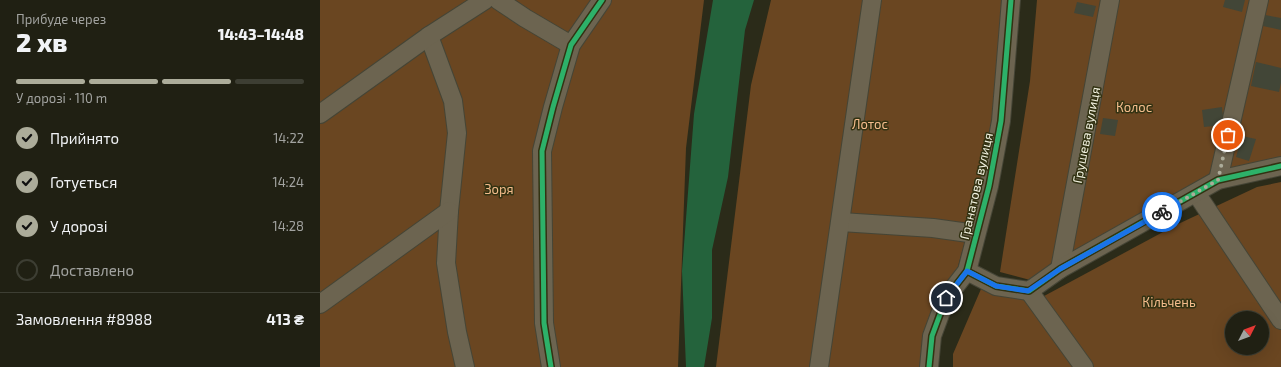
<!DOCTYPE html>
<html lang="uk">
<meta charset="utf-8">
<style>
:root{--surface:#202013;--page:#28281c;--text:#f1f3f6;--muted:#a2a3a0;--line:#3d3e33;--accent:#acac9a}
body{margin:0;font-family:"Exo 2",sans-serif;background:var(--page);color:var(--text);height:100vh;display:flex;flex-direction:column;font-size:15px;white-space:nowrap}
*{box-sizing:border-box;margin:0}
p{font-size:13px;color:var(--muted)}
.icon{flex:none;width:22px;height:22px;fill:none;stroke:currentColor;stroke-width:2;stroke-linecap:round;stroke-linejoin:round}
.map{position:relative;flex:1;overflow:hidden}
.side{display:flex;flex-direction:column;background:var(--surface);width:320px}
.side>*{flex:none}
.needle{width:26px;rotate:48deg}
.tools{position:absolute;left:905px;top:311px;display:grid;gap:8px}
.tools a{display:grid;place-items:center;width:44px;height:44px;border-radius:50%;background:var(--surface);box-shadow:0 4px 16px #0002,0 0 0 1px var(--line);font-size:20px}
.pin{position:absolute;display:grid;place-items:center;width:34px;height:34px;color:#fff;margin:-17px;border:2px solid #fff;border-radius:50%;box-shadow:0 1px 4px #0007}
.courier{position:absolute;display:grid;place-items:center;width:40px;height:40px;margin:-20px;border:3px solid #1a73e8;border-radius:50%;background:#fff;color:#222;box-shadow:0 1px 5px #0007}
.headline em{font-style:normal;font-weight:800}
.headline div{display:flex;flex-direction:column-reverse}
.headline{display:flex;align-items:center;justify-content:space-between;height:68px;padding:0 16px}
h1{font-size:26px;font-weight:800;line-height:30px}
.bar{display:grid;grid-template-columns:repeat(4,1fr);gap:6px 4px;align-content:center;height:48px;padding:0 16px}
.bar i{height:5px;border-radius:3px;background:var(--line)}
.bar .current{background:var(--accent)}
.bar p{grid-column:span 4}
.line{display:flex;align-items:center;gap:10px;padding:0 16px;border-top:1px solid var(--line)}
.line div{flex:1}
ol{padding:0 16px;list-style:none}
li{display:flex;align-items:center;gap:12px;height:44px}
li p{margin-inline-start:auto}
li .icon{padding:4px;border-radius:50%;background:var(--accent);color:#111;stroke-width:4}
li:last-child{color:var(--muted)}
li i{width:22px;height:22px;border:2px solid var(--line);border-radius:50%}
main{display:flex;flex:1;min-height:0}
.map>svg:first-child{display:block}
.green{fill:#6a4621;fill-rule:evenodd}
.water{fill:#24633c}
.building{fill:#424637}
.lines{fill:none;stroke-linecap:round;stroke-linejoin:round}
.minor-casing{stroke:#454536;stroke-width:20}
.minor{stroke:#6c6450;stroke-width:18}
.cycleway-casing{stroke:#323212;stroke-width:8}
.cycleway{stroke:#2db169;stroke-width:5}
.done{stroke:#acac9a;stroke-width:4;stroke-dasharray:0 7.2}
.route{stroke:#1a73e8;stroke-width:5}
.labels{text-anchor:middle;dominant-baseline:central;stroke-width:3;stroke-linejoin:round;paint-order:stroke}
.park-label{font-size:13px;fill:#f4bc8c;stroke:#323212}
.street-label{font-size:13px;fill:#f1f1df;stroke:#323212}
</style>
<main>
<section class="side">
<div class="headline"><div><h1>2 хв</h1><p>Прибуде через</p></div><em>14:43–14:48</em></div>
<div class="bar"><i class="current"></i><i class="current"></i><i class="current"></i><i></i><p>У дорозі · 110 m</p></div>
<ol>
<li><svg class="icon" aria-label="check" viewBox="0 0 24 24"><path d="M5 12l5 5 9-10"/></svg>Прийнято<p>14:22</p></li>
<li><svg class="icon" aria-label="check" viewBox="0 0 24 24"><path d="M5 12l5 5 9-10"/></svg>Готується<p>14:24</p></li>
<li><svg class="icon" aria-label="check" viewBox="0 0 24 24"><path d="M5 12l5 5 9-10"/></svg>У дорозі<p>14:28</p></li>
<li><i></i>Доставлено</li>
</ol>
<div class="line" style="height:52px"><div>Замовлення #8988</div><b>413 ₴</b></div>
</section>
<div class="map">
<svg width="961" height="367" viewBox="0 0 961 367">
<rect width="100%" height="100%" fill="#2b2b19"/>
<g class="green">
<polygon points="0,0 384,0 366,148 358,367 0,367"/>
<polygon points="451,0 695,0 686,94 620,331 614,367 396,367 431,85"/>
<polygon points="717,0 961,0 961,164 932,170 714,281 680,272 710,81"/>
<path d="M961,182V367H633V354L661,289L713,302L856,225L937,187ZM912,318H942V348H912Z"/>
</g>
<polygon class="water" points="393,0 434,0 425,30 408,177 392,250 392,318 384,367 366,367 362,271 374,114"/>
<g class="building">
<polygon points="905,0 925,0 922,12 903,7"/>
<polygon points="757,2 776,6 773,17 754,13"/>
<polygon points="945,15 961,18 961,30 943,26"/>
<polygon points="936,62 961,68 961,83 959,92 931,86"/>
<polygon points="902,107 904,125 884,127 882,110"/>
<polygon points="783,118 798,120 795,136 780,134"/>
<polygon points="922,136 936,139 929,161 916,157"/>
</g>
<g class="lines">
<g class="minor-casing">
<g id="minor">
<polyline points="178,0 205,18 251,45"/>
<polyline points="109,36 133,101 137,133 129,211 126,263 137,332 145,367"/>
<polyline points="0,114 109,36 165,0"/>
<polyline points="898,180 939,0"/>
<polyline points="876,193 961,320"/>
<polyline points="521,222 613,228 656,234"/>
<polyline points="740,269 790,0"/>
<polyline points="647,271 676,286 709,291 740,269 898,180 961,166"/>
<polyline points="709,291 764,367"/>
<polyline points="0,304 129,211"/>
<polyline points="231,367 224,323 222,151 233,107 251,45 282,0"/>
<polyline points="499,367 552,0"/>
<polyline points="609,367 612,336 626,298 647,271 669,186 681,121 691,0"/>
</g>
</g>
<use href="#minor" class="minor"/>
<g class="cycleway-casing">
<g id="cycleway">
<polyline points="647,271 676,286 709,291 740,269 898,180 961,166"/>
<polyline points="231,367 224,323 222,151 233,107 251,45 282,0"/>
<polyline points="609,367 612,336 626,298 647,271 669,186 681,121 691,0"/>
</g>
</g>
<use href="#cycleway" class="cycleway"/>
</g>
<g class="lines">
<polyline class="done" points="842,212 898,180 908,135"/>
<polyline class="route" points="626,298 647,271 676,286 708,291 740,269 842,212"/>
</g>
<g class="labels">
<g class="park-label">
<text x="814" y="107">Колос</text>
<text x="550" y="124">Лотос</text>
<text x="179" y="189">Зоря</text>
<text x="849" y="302">Кільчень</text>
</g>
<g class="street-label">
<text transform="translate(766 135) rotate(-79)">Грушева вулиця</text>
<text transform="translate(656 186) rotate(-77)">Гранатова вулиця</text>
</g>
</g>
</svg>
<div class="tools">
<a><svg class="needle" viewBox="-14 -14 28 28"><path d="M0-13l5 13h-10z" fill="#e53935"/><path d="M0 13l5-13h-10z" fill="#a2a3a0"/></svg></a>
</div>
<div class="pin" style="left:908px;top:135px;background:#ea580c"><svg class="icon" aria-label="bag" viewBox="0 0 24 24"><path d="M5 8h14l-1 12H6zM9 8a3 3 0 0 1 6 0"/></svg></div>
<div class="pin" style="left:626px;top:298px;background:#1f2937"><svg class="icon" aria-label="home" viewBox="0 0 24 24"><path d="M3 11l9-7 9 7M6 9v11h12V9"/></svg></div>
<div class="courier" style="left:842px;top:212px"><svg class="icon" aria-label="bike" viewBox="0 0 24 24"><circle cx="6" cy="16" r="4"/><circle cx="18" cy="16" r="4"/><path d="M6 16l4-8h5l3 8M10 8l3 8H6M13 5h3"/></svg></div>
</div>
</main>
